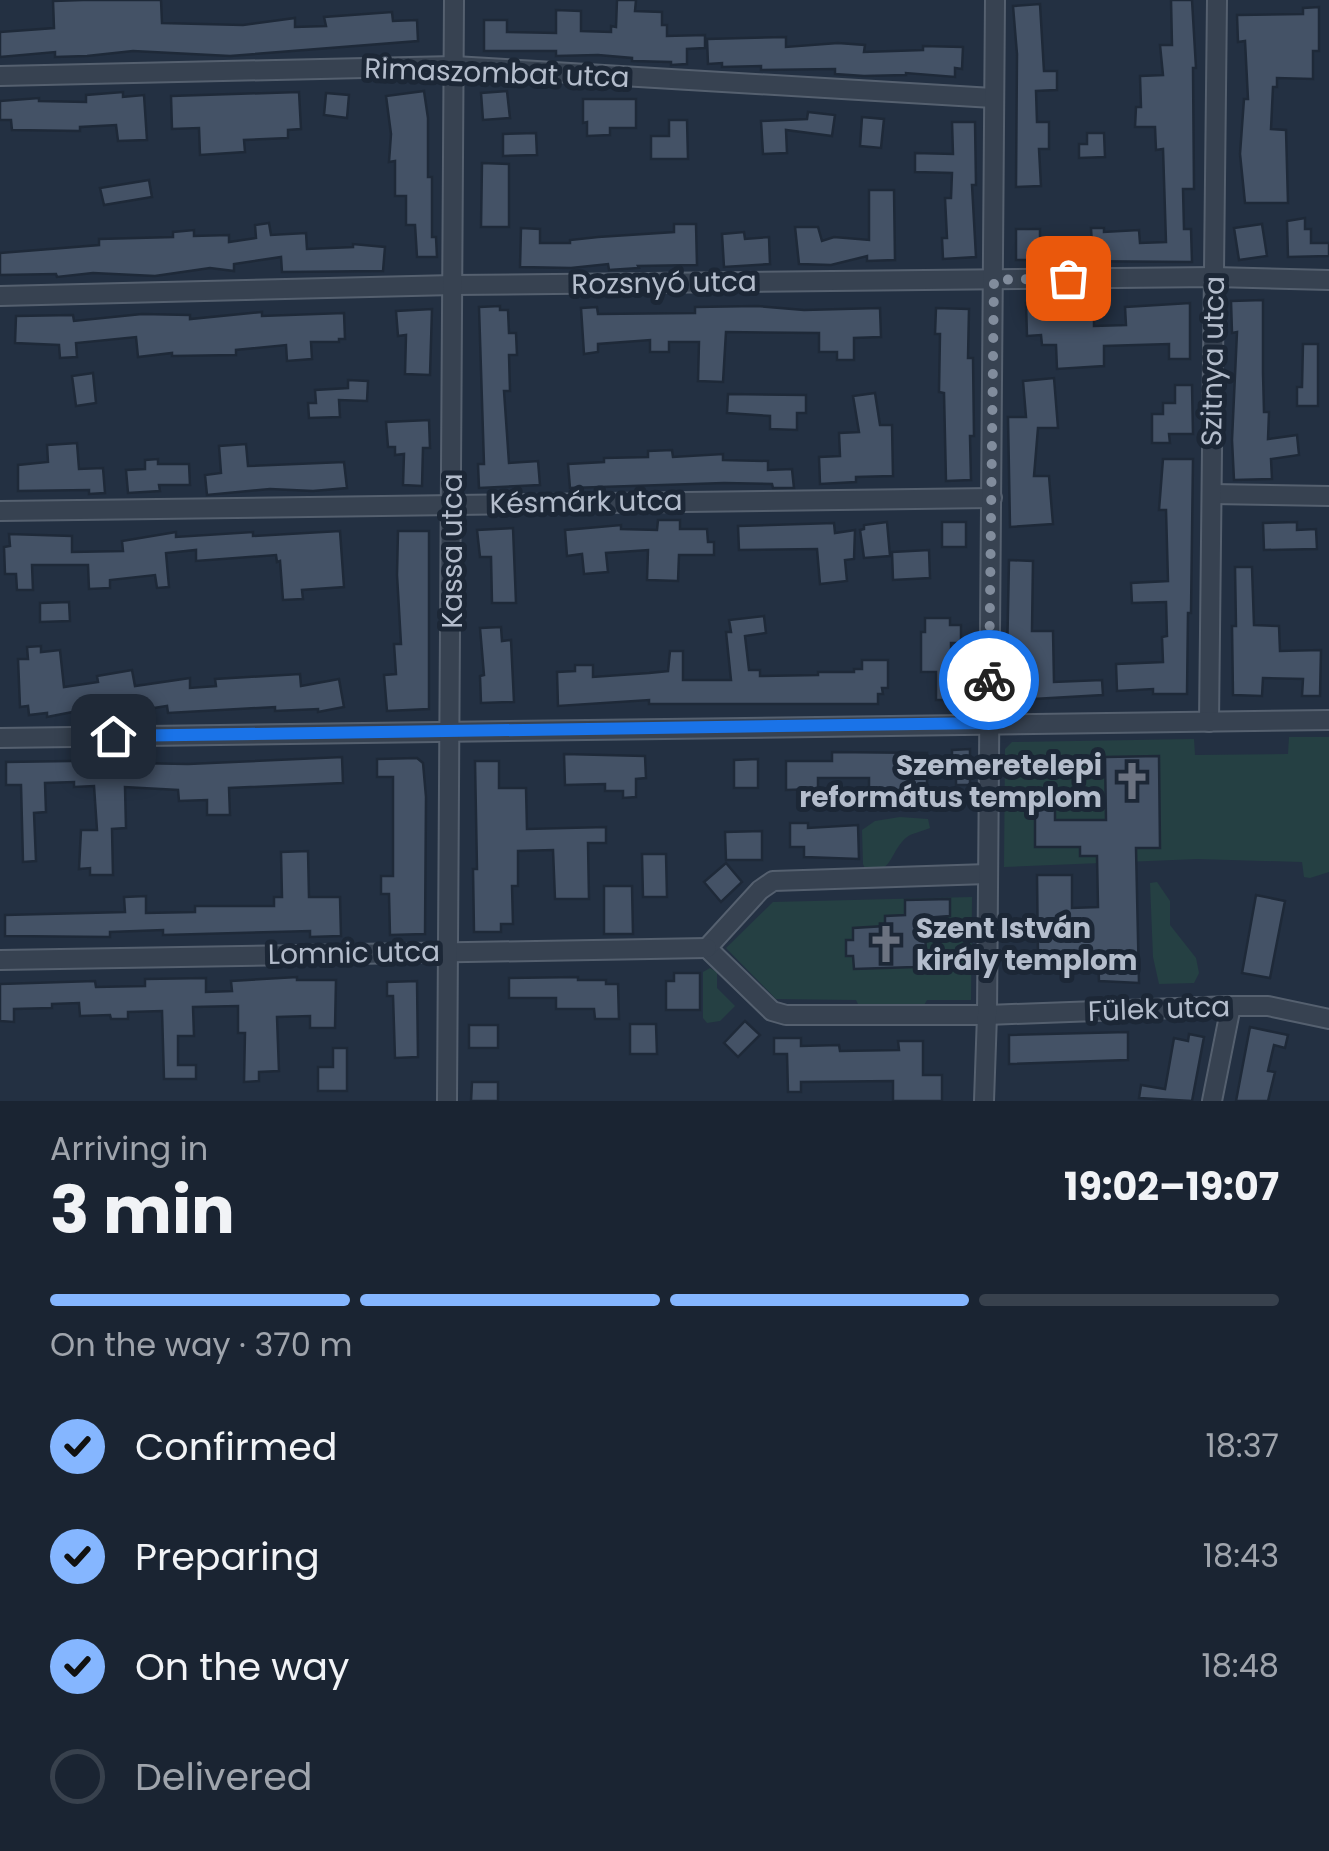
<!DOCTYPE html>
<meta charset="utf-8">
<style>
:root{--surface:#1a2432;--page:#27303e;--text:#f1f3f6;--muted:#9fa4ac;--line:#38414d;--accent:#85b6ff}
body{margin:0;font-family:Poppins,sans-serif;background:var(--page);color:var(--text);height:100vh;display:flex;flex-direction:column;font-size:38px;white-space:nowrap}
*{box-sizing:border-box;margin:0}
p{font-size:32px;color:var(--muted)}
.icon{flex:none;width:55px;height:55px;fill:none;stroke:currentColor;stroke-width:2;stroke-linecap:round;stroke-linejoin:round}
.map{position:relative;height:1101px;overflow:hidden}
.panel{display:flex;flex-direction:column;background:var(--surface);flex:1}
.panel>*{flex:none}
.pin{position:absolute;display:grid;place-items:center;width:85px;height:85px;color:#fff;margin:-42px;border-radius:20px;box-shadow:0 5px 15px #0006}
.courier{position:absolute;display:grid;place-items:center;width:100px;height:100px;margin:-50px;border:8px solid #1a73e8;border-radius:50%;background:#fff;color:#222;box-shadow:0 2px 12px #0007}
.overview em{font-style:normal;font-weight:700}
.overview div{display:flex;flex-direction:column-reverse}
.overview{display:flex;align-items:center;justify-content:space-between;height:170px;padding:0 50px}
h1{font-size:65px;font-weight:700;line-height:75px}
.bar{display:grid;grid-template-columns:repeat(4,1fr);gap:15px 10px;align-content:center;height:120px;padding:0 50px}
.bar i{height:12px;border-radius:8px;background:var(--line)}
.bar .on{background:var(--accent)}
.bar p{grid-column:span 4}
ol{padding:0 50px;list-style:none}
li{display:flex;align-items:center;gap:30px;height:110px}
li p{margin-inline-start:auto}
li .icon{padding:10px;border-radius:50%;background:var(--accent);color:#111;stroke-width:4}
li:last-child{color:var(--muted)}
li i{width:55px;height:55px;border:5px solid var(--line);border-radius:50%}
.map>svg:first-child{display:block}
.green{fill:#254043}
.building{fill:#445266;stroke:#1e2938;stroke-width:2.5}
.lines{fill:none;stroke-linecap:round;stroke-linejoin:round}
.street-casing{stroke:#55606f;stroke-width:22}
.street{stroke:#374251;stroke-width:18}
.done{stroke:#818c9c;stroke-width:10;stroke-dasharray:0 18}
.route{stroke:#1a73e8;stroke-width:12}
.labels{text-anchor:middle;dominant-baseline:central;stroke-width:10;stroke-linejoin:round;paint-order:stroke}
.street-label{font-size:28px;fill:#b4bdcc;stroke:#1c2736}
.poi-label{font-size:28px;font-weight:bold;fill:#b4bdcc;stroke:#1c2736;text-anchor:end}
</style>
<div class="map">
<svg width="1329" height="1101" viewBox="0 0 1329 1101">
<rect width="100%" height="100%" fill="#233042"/>
<g class="green">
<polygon points="1289,737 1329,737 1329,872 1310,878 1304,877 1302,862 1197,859 1004,867 1005,749 1012,742 1194,739 1195,755 1288,754"/>
<path d="M900,817L928,819L930,828C924,831 912,833 907,837C890,850 893,875 866,871L863,864L862,830L875,821Z"/>
<polygon points="1157,882 1170,901 1170,925 1196,958 1199,973 1194,983 1159,984 1153,957 1150,883"/>
<polygon points="972,897 971,1000 927,1000 920,1012 862,1012 856,1000 776,999 726,948 773,902"/>
<polygon points="710,968 717,972 717,988 735,1006 720,1021 707,1023 703,1018 703,972"/>
</g>
<g class="building">
<polygon points="83,0 161,0 162,23 243,25 295,18 295,27 326,26 324,17 392,12 393,21 417,20 418,41 230,56 133,51 87,56 55,57 55,52 0,57 0,32 54,28 53,1"/>
<polygon points="617,0 636,0 635,11 662,12 662,25 667,25 667,36 705,35 705,48 687,49 687,64 671,65 671,62 632,61 632,58 598,55 556,56 556,51 484,51 484,20 507,20 507,32 556,33 556,10 581,11 581,31 611,32 611,26 616,27"/>
<polygon points="1171,0 1192,0 1196,68 1193,68 1194,189 1183,189 1184,229 1191,229 1192,262 1066,261 1066,246 1092,246 1091,228 1104,228 1104,232 1139,230 1140,243 1166,242 1163,149 1156,150 1155,127 1135,127 1136,107 1141,107 1140,76 1163,75 1160,45 1172,45"/>
<polygon points="1040,4 1044,71 1057,71 1057,90 1036,91 1037,122 1049,122 1049,149 1039,149 1041,186 1016,187 1017,54 1013,6"/>
<polygon points="1319,7 1319,51 1313,51 1313,79 1277,78 1277,87 1273,87 1271,129 1286,130 1288,203 1245,203 1240,154 1244,99 1248,99 1245,41 1238,42 1237,15 1303,14 1303,8"/>
<polygon points="786,37 786,47 838,43 865,45 864,52 923,50 923,46 963,47 962,69 955,68 955,77 906,73 906,75 864,76 835,74 835,69 761,70 761,66 722,67 722,63 708,64 707,39"/>
<polygon points="424,91 428,118 428,177 432,177 432,237 436,237 437,257 417,257 415,225 406,225 406,196 395,196 395,161 389,162 391,134 386,96"/>
<polygon points="507,91 510,118 483,120 481,93"/>
<polygon points="123,92 123,97 144,95 147,140 118,141 116,125 80,127 80,131 12,130 11,120 0,120 0,101 39,98 39,101 86,102 86,95"/>
<polygon points="299,92 301,129 288,130 288,138 244,140 245,152 200,155 199,128 172,129 171,96"/>
<polygon points="326,93 349,95 347,118 324,115"/>
<polygon points="583,99 636,99 636,128 610,128 610,135 587,136 587,122 583,123"/>
<polygon points="808,112 835,115 832,136 786,130 787,153 763,154 761,121 807,119"/>
<polygon points="862,117 884,119 881,148 860,146"/>
<polygon points="669,120 687,120 688,159 651,159 651,136 669,136"/>
<polygon points="952,122 975,122 976,185 972,185 976,257 943,259 942,238 947,238 945,198 951,198 952,173 915,172 915,153 953,154"/>
<polygon points="536,133 537,155 503,156 503,134"/>
<polygon points="1087,133 1104,133 1105,157 1079,158 1079,144 1087,144"/>
<polygon points="482,163 509,164 509,227 481,227"/>
<polygon points="149,180 152,197 104,205 100,188"/>
<polygon points="869,190 894,190 895,260 867,261 867,256 831,265 799,264 795,227 818,227 822,241 834,237 869,240"/>
<polygon points="1305,218 1305,229 1311,229 1311,243 1329,243 1329,256 1288,257 1287,221"/>
<polygon points="269,223 271,235 306,233 307,249 353,247 353,244 385,247 383,271 282,272 281,257 234,264 234,271 210,268 155,276 93,273 57,277 56,274 0,275 0,253 99,245 99,239 173,237 173,232 194,230 194,236 229,235 229,242 256,238 255,225"/>
<polygon points="674,224 696,224 697,265 638,266 639,268 609,270 608,264 571,268 520,267 521,228 540,229 540,243 570,243 570,240 598,237 674,232"/>
<polygon points="1262,224 1267,256 1239,260 1234,228"/>
<rect x="1016" y="229" width="24" height="31"/>
<polygon points="744,232 745,239 769,237 770,264 724,267 722,234"/>
<polygon points="1082,298 1094,299 1094,326 1126,325 1125,307 1190,303 1190,359 1169,359 1169,344 1104,346 1104,366 1057,369 1056,345 1042,345 1041,335 1027,336 1026,303 1081,303"/>
<polygon points="1263,300 1263,373 1264,412 1269,412 1268,439 1297,435 1299,455 1271,459 1272,479 1234,480 1232,440 1237,332 1232,333 1231,301"/>
<polygon points="500,306 500,310 508,310 509,333 516,333 517,355 509,355 510,391 504,391 509,463 538,461 540,485 479,488 478,464 484,464 479,307"/>
<polygon points="757,306 804,310 880,308 881,337 854,338 854,360 837,360 837,352 819,352 819,333 726,332 723,382 698,381 699,342 669,342 669,352 650,352 650,340 598,344 598,352 584,354 581,308 597,307 598,314 695,313 695,307"/>
<polygon points="936,308 969,309 968,358 973,358 974,436 970,436 971,480 946,481 944,393 939,392 940,334 935,334"/>
<polygon points="432,309 430,375 405,374 406,335 398,336 396,311"/>
<polygon points="262,312 262,316 344,313 345,339 339,339 339,342 311,342 312,359 287,361 286,345 236,350 236,355 172,356 172,353 138,357 136,337 76,343 77,357 60,358 59,345 15,343 16,316 73,315 74,321 142,314 190,315 190,319"/>
<polygon points="1303,344 1318,344 1318,406 1297,406 1297,387 1302,387"/>
<polygon points="93,373 96,403 76,406 72,376"/>
<polygon points="1054,378 1058,428 1038,428 1034,476 1049,476 1053,524 1010,527 1008,417 1026,417 1023,381"/>
<polygon points="348,380 368,381 367,401 339,400 340,417 309,418 308,403 316,403 315,390 348,388"/>
<polygon points="1175,385 1192,385 1193,434 1169,434 1170,443 1152,443 1152,414 1163,414 1163,403 1175,403"/>
<polygon points="875,393 880,425 892,425 893,476 856,477 856,482 820,484 819,457 840,456 839,433 859,432 853,396"/>
<polygon points="728,394 806,395 806,413 797,413 797,430 770,429 770,416 727,413"/>
<polygon points="429,420 430,448 423,448 422,486 403,485 404,454 395,455 395,447 388,447 386,422"/>
<polygon points="77,443 79,469 103,468 105,493 89,494 89,490 18,491 18,465 48,462 47,445"/>
<polygon points="246,444 248,466 344,462 347,488 313,491 270,489 207,495 205,475 221,473 219,446"/>
<polygon points="672,450 673,457 723,454 723,460 768,461 768,470 792,469 794,488 773,488 772,484 724,483 570,488 568,464 604,462 604,458 648,457 648,451"/>
<polygon points="158,459 158,464 189,464 190,485 159,485 160,491 128,493 126,470 145,469 145,460"/>
<polygon points="1163,459 1193,459 1191,613 1188,613 1187,694 1153,694 1153,689 1117,691 1116,664 1163,662 1162,637 1167,636 1166,602 1132,603 1131,583 1168,581 1166,510 1159,510"/>
<polygon points="658,520 680,520 680,529 707,529 708,542 714,542 714,555 679,555 678,581 647,580 648,550 606,553 608,572 584,574 582,554 567,556 565,530 621,525 621,529 657,530"/>
<polygon points="887,522 890,556 864,558 860,530 864,529 864,525"/>
<rect x="942" y="522" width="24" height="25"/>
<polygon points="1297,522 1297,530 1316,529 1317,549 1264,550 1263,523"/>
<polygon points="834,523 835,533 855,530 854,559 845,560 847,581 820,584 817,549 739,550 738,526"/>
<polygon points="513,528 516,603 492,603 491,557 480,557 477,530"/>
<polygon points="340,531 344,587 302,590 303,599 283,600 280,561 277,562 276,555 196,561 196,550 166,553 169,587 157,588 155,575 110,580 110,588 89,589 88,565 32,565 33,590 17,590 16,574 5,574 4,547 10,546 9,534 72,536 72,552 123,551 122,541 176,532 176,537 253,532 253,536"/>
<polygon points="398,531 429,531 429,709 387,711 384,675 396,674 394,644 401,644 397,575"/>
<polygon points="929,550 930,578 893,580 892,552"/>
<polygon points="1009,560 1033,561 1032,631 1053,631 1054,682 1102,680 1103,695 1015,700 1015,659 1007,659"/>
<polygon points="1235,567 1252,567 1254,625 1279,626 1280,651 1321,650 1320,696 1302,696 1303,679 1263,678 1262,696 1233,695 1232,626 1236,626"/>
<polygon points="69,602 70,621 40,622 40,603"/>
<polygon points="764,616 766,633 745,636 749,670 760,670 760,676 818,675 818,672 854,672 854,669 862,669 862,660 888,660 888,688 882,688 883,694 878,694 878,704 649,704 649,700 558,706 557,672 575,671 575,665 593,665 593,677 649,673 668,671 670,651 683,651 683,680 731,680 726,632 731,632 729,620"/>
<polygon points="925,618 950,618 950,625 961,625 961,643 951,643 951,673 965,673 963,700 936,700 936,672 921,672 921,632 925,632"/>
<polygon points="501,627 502,641 511,640 514,702 481,703 480,676 484,675 480,628"/>
<polygon points="41,646 41,652 60,650 64,687 98,682 97,676 132,670 135,686 190,678 190,688 216,686 215,679 300,674 301,686 339,679 344,707 318,712 318,709 275,711 275,707 168,713 167,706 90,718 88,709 47,717 47,713 29,715 28,706 20,707 18,659 28,659 27,647"/>
<polygon points="970,749 970,785 956,785 956,773 952,773 952,750"/>
<polygon points="832,752 927,753 927,793 889,793 890,801 869,801 869,778 818,778 818,789 786,790 786,761 832,761"/>
<polygon points="564,754 645,756 646,778 636,779 636,797 623,798 623,791 605,791 605,784 565,785"/>
<polygon points="1159,756 1160,848 1136,848 1139,983 1099,981 1098,957 1038,958 1037,875 1072,875 1072,908 1098,907 1097,856 1080,856 1080,847 1035,847 1035,797 1055,797 1055,820 1106,820 1105,757"/>
<polygon points="342,757 343,783 229,788 230,815 207,815 207,800 179,801 178,790 125,787 126,828 112,829 113,875 90,875 90,868 79,869 81,830 97,830 94,786 74,787 74,782 45,783 46,812 34,813 36,861 23,862 21,785 6,785 6,762 134,760 134,763 188,764"/>
<polygon points="417,758 423,763 426,797 425,934 390,935 389,894 381,894 381,876 393,876 393,777 377,777 377,759"/>
<polygon points="758,759 758,788 734,788 734,760"/>
<polygon points="475,761 499,761 499,788 526,788 527,829 606,827 606,843 588,843 589,899 555,899 553,850 518,851 518,886 512,886 513,924 501,924 501,932 474,932 473,869 477,869"/>
<polygon points="790,823 808,823 808,828 858,825 859,859 804,857 804,847 790,847"/>
<polygon points="762,831 762,860 726,860 725,832"/>
<polygon points="308,851 309,897 340,897 341,936 310,937 310,931 163,935 163,930 110,932 110,937 5,936 5,915 125,912 124,897 146,896 146,913 195,912 195,906 274,906 274,897 282,897 281,852"/>
<polygon points="642,854 666,854 667,897 643,897"/>
<polygon points="726,863 742,882 721,902 704,882"/>
<polygon points="604,886 632,886 633,934 604,934"/>
<polygon points="1256,895 1285,901 1270,978 1242,973"/>
<polygon points="950,899 950,916 925,918 926,960 915,960 915,967 854,969 853,956 846,956 846,940 853,940 853,928 885,926 885,916 905,915 905,900"/>
<polygon points="674,973 700,973 700,1010 666,1010 666,981 674,981"/>
<polygon points="297,977 297,980 336,980 335,1028 310,1028 310,1016 277,1017 279,1071 259,1072 259,1081 244,1082 245,1033 238,1033 238,1006 193,1007 194,1036 178,1036 178,1065 196,1065 196,1079 164,1079 162,1011 128,1012 128,1019 111,1019 110,1015 80,1016 79,1003 52,1004 52,1008 14,1009 14,1022 0,1021 0,984 95,981 96,987 145,986 145,979 206,978 206,992 232,991 231,981"/>
<polygon points="578,977 578,980 606,980 606,984 618,984 619,1019 595,1019 594,1009 556,1009 556,998 509,998 509,978"/>
<polygon points="417,981 418,1057 395,1058 393,996 387,996 387,982"/>
<polygon points="745,1021 760,1035 738,1057 724,1043"/>
<polygon points="630,1024 656,1024 657,1054 630,1054"/>
<rect x="469" y="1025" width="29" height="23"/>
<polygon points="1250,1027 1288,1035 1285,1048 1274,1045 1268,1071 1275,1072 1268,1101 1236,1101"/>
<polygon points="1128,1032 1128,1060 1009,1064 1009,1035"/>
<polygon points="1189,1034 1204,1037 1192,1101 1139,1098 1141,1085 1165,1089 1174,1038 1188,1041"/>
<polygon points="774,1038 801,1038 801,1046 839,1045 840,1051 899,1050 898,1041 923,1041 923,1075 942,1075 942,1101 893,1101 893,1081 801,1082 801,1092 788,1092 787,1054 774,1054"/>
<polygon points="333,1048 347,1048 347,1091 318,1091 318,1067 333,1067"/>
<polygon points="472,1082 498,1082 498,1101 471,1101"/>
</g>
<g class="lines">
<g class="street-casing">
<g id="street">
<polyline points="0,76 454,66 993,98"/>
<polyline points="0,296 454,285 1215,277 1329,280"/>
<polyline points="1212,494 1329,496"/>
<polyline points="0,511 992,498"/>
<polyline points="1209,722 1217,0"/>
<polyline points="0,738 1329,720"/>
<polyline points="707,948 772,1011 786,1015 987,1015 1231,1006 1268,1006 1329,1019"/>
<polyline points="707,948 760,890 773,881 988,874"/>
<polyline points="0,960 707,948"/>
<polyline points="447,1101 454,0"/>
<polyline points="984,1101 987,1015 995,0"/>
<polyline points="1212,1101 1231,1006"/>
</g>
</g>
<use href="#street" class="street"/>
</g>
<g class="lines">
<polyline class="done" points="989,680 994,280 1068,278"/>
<polyline class="route" points="113,736 988,723 989,680"/>
</g>
<defs>
<g id="church-bare" transform="scale(3)"><path d="M-1.2-6h2.4v3.5h3.3v2.4h-3.3V6h-2.4V-.1h-3.3v-2.4h3.3Z" fill="#6b7280" stroke="#1c2736" stroke-width="2.5" paint-order="stroke"/></g>
</defs>
<g fill-rule="evenodd">
<use href="#church-bare" x="1132" y="781"/>
<use href="#church-bare" x="886" y="944"/>
</g>
<g class="labels">
<g class="street-label">
<text transform="translate(497 73) rotate(2)">Rimaszombat utca</text>
<text transform="translate(664 283) rotate(-1)">Rozsnyó utca</text>
<text transform="translate(1213 361) rotate(-89)">Szitnya utca</text>
<text transform="translate(586 502) rotate(-1)">Késmárk utca</text>
<text transform="translate(452 551) rotate(-90)">Kassa utca</text>
<text transform="translate(354 953) rotate(-1)">Lomnic utca</text>
<text transform="translate(1159 1009) rotate(-2)">Fülek utca</text>
</g>
<g class="poi-label">
<text x="1102" y="765">Szemeretelepi<tspan x="1102" dy="32">református templom</tspan></text>
<text x="916" y="928" text-anchor="start">Szent István<tspan x="916" dy="32">király templom</tspan></text>
</g>
</g>
</svg>
<div class="pin" style="left:1068px;top:278px;background:#ea580c"><svg class="icon" aria-label="bag" viewBox="0 0 24 24"><path d="M5 8h14l-1 12H6zM9 8a3 3 0 0 1 6 0"/></svg></div>
<div class="pin" style="left:113px;top:736px;background:#1f2937"><svg class="icon" aria-label="home" viewBox="0 0 24 24"><path d="M3 11l9-7 9 7M6 9v11h12V9"/></svg></div>
<div class="courier" style="left:989px;top:680px"><svg class="icon" aria-label="bike" viewBox="0 0 24 24"><circle cx="6" cy="16" r="4"/><circle cx="18" cy="16" r="4"/><path d="M6 16l4-8h5l3 8M10 8l3 8H6M13 5h3"/></svg></div>
</div>
<section class="panel">
<div class="overview"><div><h1>3 min</h1><p>Arriving in</p></div><em>19:02–19:07</em></div>
<div class="bar"><i class="on"></i><i class="on"></i><i class="on"></i><i></i><p>On the way · 370 m</p></div>
<ol>
<li><svg class="icon" aria-label="check" viewBox="0 0 24 24"><path d="M5 12l5 5 9-10"/></svg>Confirmed<p>18:37</p></li>
<li><svg class="icon" aria-label="check" viewBox="0 0 24 24"><path d="M5 12l5 5 9-10"/></svg>Preparing<p>18:43</p></li>
<li><svg class="icon" aria-label="check" viewBox="0 0 24 24"><path d="M5 12l5 5 9-10"/></svg>On the way<p>18:48</p></li>
<li><i></i>Delivered</li>
</ol>
</section>
